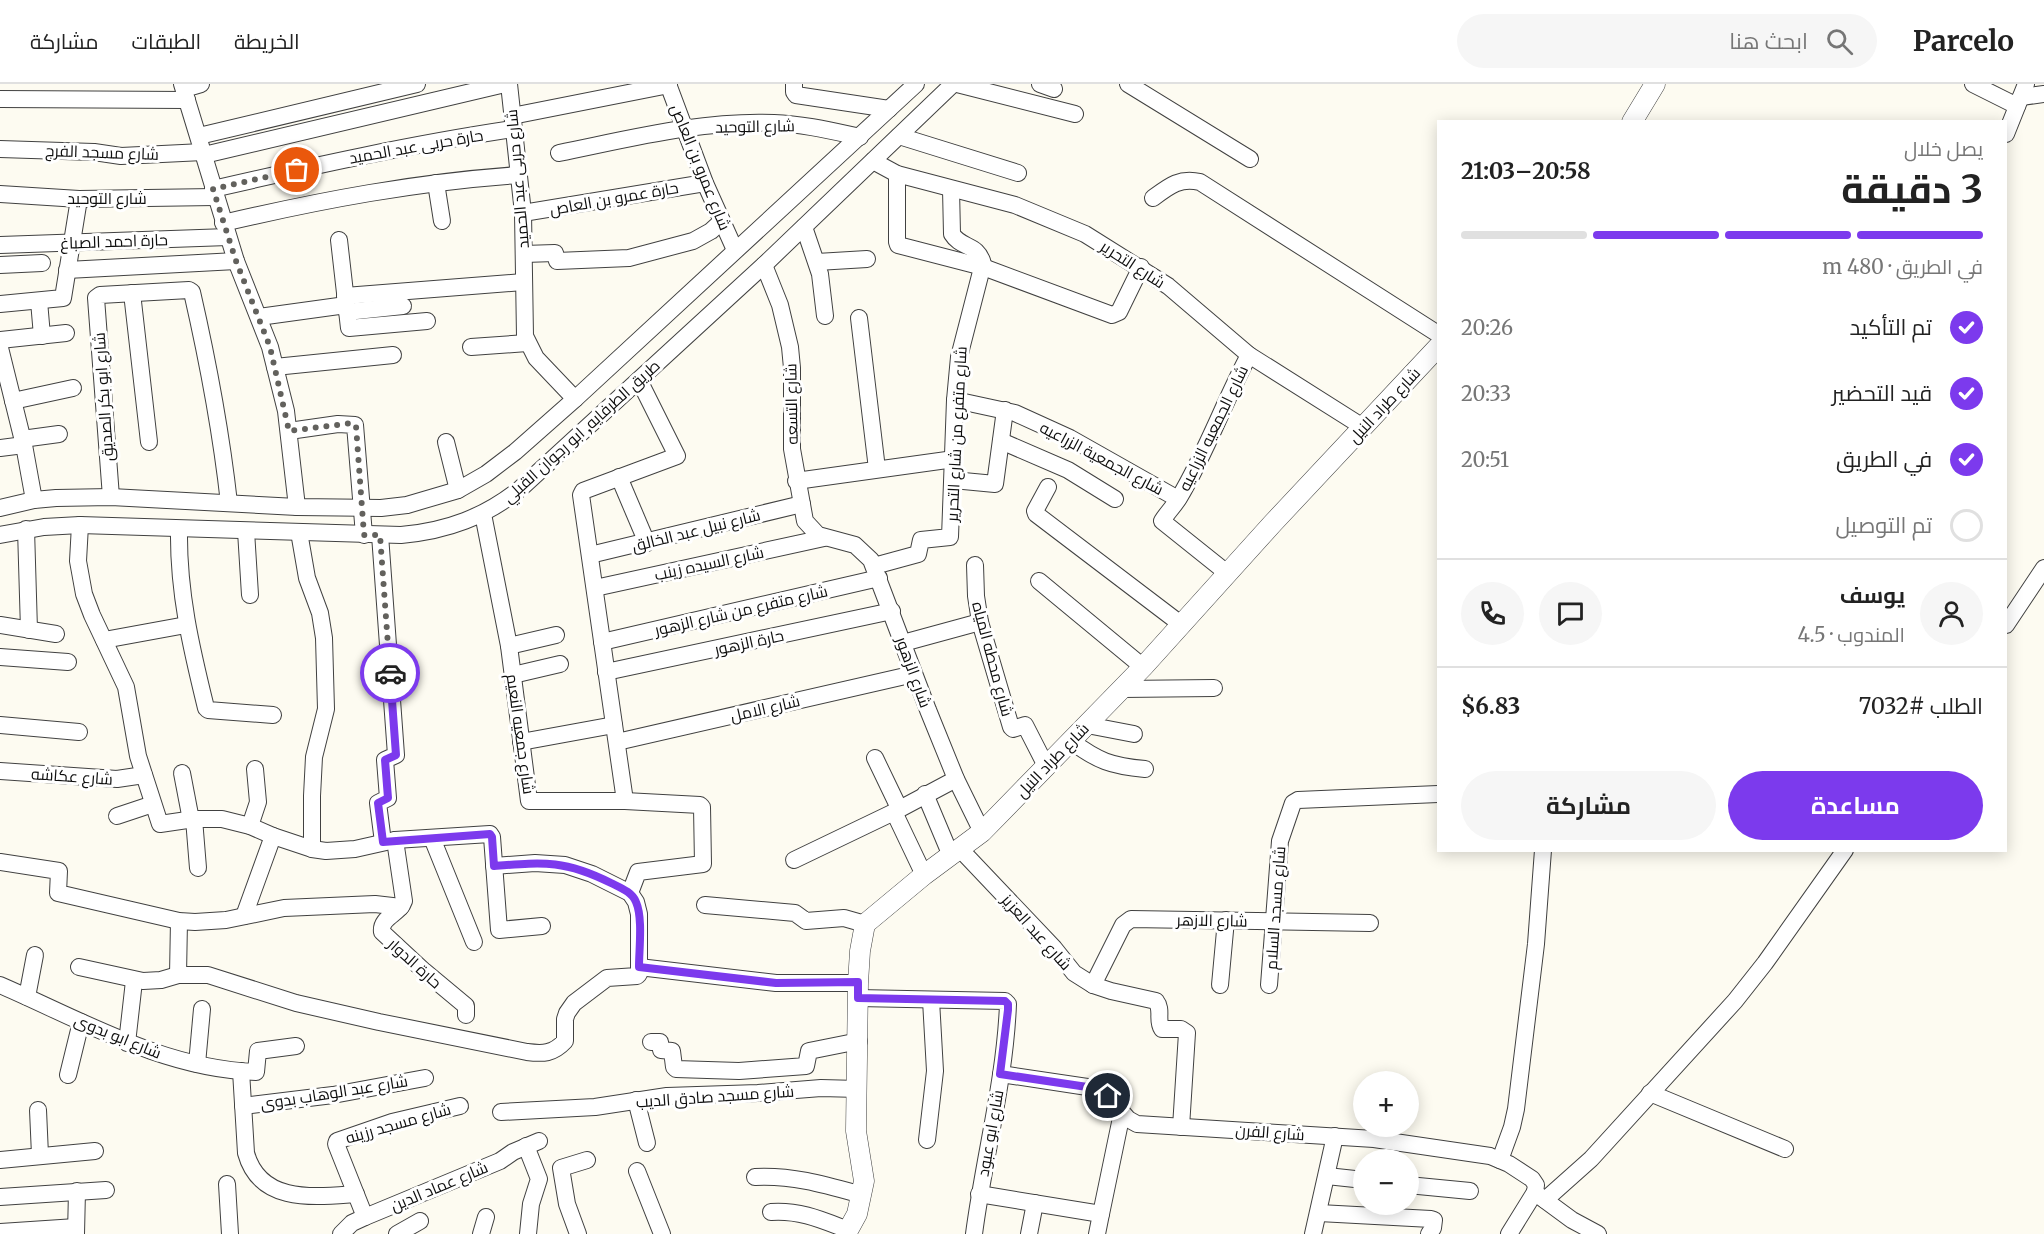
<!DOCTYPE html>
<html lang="ar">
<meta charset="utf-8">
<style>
:root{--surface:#fff;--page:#f6f6f6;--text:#222;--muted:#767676;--line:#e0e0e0;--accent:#7c3aed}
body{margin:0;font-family:Merriweather,Cairo,serif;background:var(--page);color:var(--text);direction:rtl;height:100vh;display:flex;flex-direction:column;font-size:22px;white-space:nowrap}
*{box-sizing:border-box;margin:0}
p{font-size:20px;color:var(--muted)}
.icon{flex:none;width:33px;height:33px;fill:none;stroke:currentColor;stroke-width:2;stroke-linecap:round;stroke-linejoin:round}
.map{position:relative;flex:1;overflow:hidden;direction:ltr}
.details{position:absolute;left:1437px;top:36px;width:570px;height:732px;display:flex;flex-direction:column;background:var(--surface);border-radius:0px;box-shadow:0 3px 15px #0003;direction:rtl}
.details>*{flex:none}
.tools{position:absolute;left:1353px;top:987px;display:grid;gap:12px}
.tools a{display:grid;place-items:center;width:66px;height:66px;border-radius:50%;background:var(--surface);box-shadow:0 3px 15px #0003;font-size:30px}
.pin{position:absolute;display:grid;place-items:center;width:51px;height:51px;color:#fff;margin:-26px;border:3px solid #fff;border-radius:50%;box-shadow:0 2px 6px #0007}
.courier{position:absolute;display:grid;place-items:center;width:60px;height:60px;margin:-30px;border:4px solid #7c3aed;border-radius:50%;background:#fff;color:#222;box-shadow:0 2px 8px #0007}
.overview em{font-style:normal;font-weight:700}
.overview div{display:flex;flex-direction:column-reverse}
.overview{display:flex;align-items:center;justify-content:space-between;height:102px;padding:0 24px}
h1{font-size:39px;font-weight:700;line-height:45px}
.bar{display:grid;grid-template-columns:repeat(4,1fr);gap:9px 6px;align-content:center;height:72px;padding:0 24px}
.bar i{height:8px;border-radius:4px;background:var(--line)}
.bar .selected{background:var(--accent)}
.bar p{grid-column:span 4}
.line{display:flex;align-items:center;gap:15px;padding:0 24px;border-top:2px solid var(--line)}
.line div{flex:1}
.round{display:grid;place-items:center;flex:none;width:63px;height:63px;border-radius:32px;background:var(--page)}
ol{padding:0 24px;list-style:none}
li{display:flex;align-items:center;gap:18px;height:66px}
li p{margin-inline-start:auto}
li .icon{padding:6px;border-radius:50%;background:var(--accent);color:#fff;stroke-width:4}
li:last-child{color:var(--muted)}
li i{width:33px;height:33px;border:3px solid var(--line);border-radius:50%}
.primary-button{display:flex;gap:12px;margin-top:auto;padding:12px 24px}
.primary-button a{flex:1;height:69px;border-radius:36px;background:var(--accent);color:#fff;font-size:24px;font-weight:700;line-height:69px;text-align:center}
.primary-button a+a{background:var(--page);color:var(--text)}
header{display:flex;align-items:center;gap:36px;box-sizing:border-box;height:84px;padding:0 30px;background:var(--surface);border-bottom:2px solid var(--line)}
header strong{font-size:28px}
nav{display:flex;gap:33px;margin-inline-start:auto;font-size:21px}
.search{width:420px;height:54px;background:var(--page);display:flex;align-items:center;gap:15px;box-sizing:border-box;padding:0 21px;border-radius:33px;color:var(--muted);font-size:22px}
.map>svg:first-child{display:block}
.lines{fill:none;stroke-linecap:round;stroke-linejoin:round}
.minor-casing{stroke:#414141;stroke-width:18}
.tertiary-casing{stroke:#414141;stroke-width:21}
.minor{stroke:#fff;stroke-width:16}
.tertiary{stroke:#fff;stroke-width:20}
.done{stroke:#62615d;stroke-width:6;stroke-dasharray:0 10.8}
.route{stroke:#7c3aed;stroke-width:8}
.labels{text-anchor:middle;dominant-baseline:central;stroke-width:6;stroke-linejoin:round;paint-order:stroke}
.street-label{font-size:16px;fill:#0e0e0e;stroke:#fff}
</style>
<header>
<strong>Parcelo</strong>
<div class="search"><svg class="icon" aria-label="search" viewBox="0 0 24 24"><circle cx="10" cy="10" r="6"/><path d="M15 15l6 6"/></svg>ابحث هنا</div>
<nav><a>الخريطة</a><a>الطبقات</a><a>مشاركة</a></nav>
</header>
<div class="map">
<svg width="2044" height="1150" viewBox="0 0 2044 1150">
<rect width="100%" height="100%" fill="#fdfbf1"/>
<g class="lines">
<g class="minor-casing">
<g id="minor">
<polyline points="182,0 236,177 270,263 286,327 297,423"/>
<polyline points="509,0 523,129 525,252 536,274 575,315"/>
<polyline points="668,0 705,99 735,166"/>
<polyline points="794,0 794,8 796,11 889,25"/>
<polyline points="957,0 1075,30"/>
<polyline points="1040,0 1054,5"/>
<polyline points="1128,0 1250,75"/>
<polyline points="1973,0 2017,22"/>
<polyline points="184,5 201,0"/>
<polyline points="2021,13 2044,10"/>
<polyline points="0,15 187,16"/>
<polyline points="512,32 669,1"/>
<polyline points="2006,50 2026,0"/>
<polyline points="199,52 417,0"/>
<polyline points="899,52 1018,89"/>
<polyline points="0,65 94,68 121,72 203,68"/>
<path d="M559,69C629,55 701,36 774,39C803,40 832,47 860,53"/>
<polyline points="204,71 505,0"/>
<polyline points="873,77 897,90 1015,121 1085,150 1168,202 1249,271 1363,343"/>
<polyline points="897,90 897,158 898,161 983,183 1112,231 1119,228 1141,183"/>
<polyline points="436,99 442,137"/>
<path d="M213,105C313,82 412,60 513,45"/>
<polyline points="0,110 79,115 215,113"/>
<path d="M1153,114C1169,102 1180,93 1200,98L1438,250"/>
<polyline points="523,129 705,99"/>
<path d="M223,139C322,116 417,98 519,91"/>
<polyline points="804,143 820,190 825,232"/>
<polyline points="339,156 349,244 427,237"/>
<polyline points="0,161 228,153"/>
<polyline points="524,170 555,169 557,177 629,174 693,157 711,147 722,137"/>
<polyline points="817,178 867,175"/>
<polyline points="0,181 42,179"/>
<polyline points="764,181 780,221 790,263 792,284 792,365 805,437 818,451 855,461 871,476 928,626 956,695 982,748"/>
<polyline points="67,186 236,177"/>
<polyline points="132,209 149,358"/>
<polyline points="345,212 523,198"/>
<polyline points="39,217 42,252"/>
<polyline points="0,220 63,214 79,115"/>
<polyline points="347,228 403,222"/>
<polyline points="259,233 346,221"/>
<polyline points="859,234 877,385"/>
<polyline points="0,256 66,249"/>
<polyline points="471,263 527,259"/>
<polyline points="0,264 24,361 34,416"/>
<polyline points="275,283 393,271"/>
<polyline points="955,316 1015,329 1070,354 1178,415"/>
<polyline points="13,317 73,304"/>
<polyline points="289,347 338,340 355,341 364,451"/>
<polyline points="22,355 59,350"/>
<polyline points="1001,357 1068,386 1115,415"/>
<polyline points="446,358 458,406"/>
<polyline points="0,364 24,361"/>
<polyline points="619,393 647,459"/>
<polyline points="953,396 995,400 1005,326"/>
<polyline points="796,397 954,375"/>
<polyline points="1048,403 1035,427 1036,430 1182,541"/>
<path d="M111,413L96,214L100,211L189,206L192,208C208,278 221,347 229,419"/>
<polyline points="0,424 34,416 56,414 111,413 297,423 381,424 407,421 458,406 486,390 515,368 575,315 916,0"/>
<polyline points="483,430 509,562 529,717 625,717 700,721 702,723 703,780 638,788 630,809"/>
<polyline points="80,441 78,477 84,510 92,531 126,603 138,672 160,740 194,735 222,735 250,742 273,752 312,765 326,767 355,765 395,756 490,750 492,753 499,846 542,842"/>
<polyline points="26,445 29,546"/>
<path d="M179,445C178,508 191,563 206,624L208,626L273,631"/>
<polyline points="246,447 250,511"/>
<polyline points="299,448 307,494 320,529 324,554 326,625 314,673 312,712 312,765"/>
<path d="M0,451L44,443L80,441L401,451C447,447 485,433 521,404L764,181L953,0"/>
<polyline points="380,451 396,671 385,676 388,714 378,719 383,758"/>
<polyline points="590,471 802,420"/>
<polyline points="975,481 976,512 980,538 1011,643 1013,645 1025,641 1046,682"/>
<path d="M874,482L918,470L921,456L950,453L955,316L959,273L983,180C978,159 961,165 952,150L951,105"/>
<path d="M1227,489L1162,437C1167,429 1174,422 1179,414C1206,369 1224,318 1249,271"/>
<polyline points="1039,497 1143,583"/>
<polyline points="595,504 824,454"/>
<polyline points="0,541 56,550"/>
<polyline points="2006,541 2044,484"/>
<polyline points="104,556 186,541"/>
<polyline points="602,558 879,494"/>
<polyline points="903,559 980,538"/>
<polyline points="509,562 556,551"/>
<polyline points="0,573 68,578"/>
<polyline points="606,588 892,527"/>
<polyline points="513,591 560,580"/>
<polyline points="1122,605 1214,604"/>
<polyline points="0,641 79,648"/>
<polyline points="1087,641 1134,650"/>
<path d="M1071,657C1098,677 1111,682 1145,685"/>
<polyline points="521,658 614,641"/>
<polyline points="617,658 914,590"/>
<polyline points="875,674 899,724"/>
<polyline points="0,687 117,695 144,691"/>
<polyline points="182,689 191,736"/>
<polyline points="925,710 951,772"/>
<polyline points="625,717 581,411 583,407 677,372 639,296"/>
<polyline points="894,728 924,791"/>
<polyline points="117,732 153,720"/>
<polyline points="194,735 198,784"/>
<polyline points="250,742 258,718 255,685"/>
<polyline points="432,754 474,858"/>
<path d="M395,756L404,817C400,830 380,833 382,848L424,887L466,922V931"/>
<path d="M960,765L1054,864L1074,889L1093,901L1111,907L1156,917C1163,926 1156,936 1162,945H1181L1187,949L1181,1043"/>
<polyline points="794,776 894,728 956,695"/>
<polyline points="0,778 59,787 58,809 179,837 195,838 226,836 284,824 375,820 401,823"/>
<polyline points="705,821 795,829 806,837 844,834 865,840"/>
<polyline points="244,832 273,752"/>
<path d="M79,883L143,897L161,896L178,891H208L296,919L379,938L527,968C543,970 553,970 565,957V935L567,929L574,919L607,894L637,892L639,890V830L636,818L630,809L592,790L565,781L535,779L494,782"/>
<polyline points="639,883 776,899 858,899"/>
<polyline points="178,891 179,837"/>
<path d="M0,901C83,937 164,985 256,988L258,967L296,962"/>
<polyline points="1093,901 1123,841 1131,835 1370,839"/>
<polyline points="1220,901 1226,836"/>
<polyline points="1269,901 1280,757 1293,719 1298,716 1438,710"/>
<polyline points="27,913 35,871"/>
<path d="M858,914L1005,917L1008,920C1005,997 984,1073 974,1150"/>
<polyline points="651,958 660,958 661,966 672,967 674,983 676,985 739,987 806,982 809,967 859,957"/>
<polyline points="127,959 134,897"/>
<polyline points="197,980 202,925"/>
<path d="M241,987L246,1069C260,1120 314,1113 356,1110"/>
<polyline points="1001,990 1094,1004 1108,1012 1128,1035 1137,1040 1374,1055 1490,1072 1509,1080 1532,1095 1536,1101 1535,1108"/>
<polyline points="68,991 81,938"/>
<polyline points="1650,1009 1785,1065"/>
<polyline points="636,1016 647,1059"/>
<polyline points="243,1022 333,1011 425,994"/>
<polyline points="38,1026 40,1071"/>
<polyline points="501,1028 595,1023 667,1012 758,1009 821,1004 858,1005"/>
<polyline points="927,1056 935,987 931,916"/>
<polyline points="526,1062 539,1095 531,1120 528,1150"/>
<polyline points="0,1076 95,1067"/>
<polyline points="1500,1076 1512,1043 1516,1025 1536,860 1543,766"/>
<polyline points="637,1087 662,1150"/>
<polyline points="1327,1092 1364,1096"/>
<path d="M755,1093C793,1091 826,1101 862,1111"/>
<polyline points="227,1100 230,1150"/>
<polyline points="1408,1101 1470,1107"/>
<polyline points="979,1110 1101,1130 1097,1150"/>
<polyline points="1538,1111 1572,1136 1598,1150"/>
<polyline points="0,1113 106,1106"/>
<polyline points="1545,1116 1591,1075 1735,917 1765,879 1845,766"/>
<path d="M771,1128C800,1126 822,1136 848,1146"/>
<polyline points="1319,1129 1431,1135 1434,1136 1433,1144 1429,1150"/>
<polyline points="1101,1130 1122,1029"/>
<polyline points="365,1133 336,1060 337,1057 392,1038 460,1022"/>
<polyline points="0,1148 76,1143"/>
<polyline points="76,1150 77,1107"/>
<polyline points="341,1150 352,1139 365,1133 500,1077 513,1068 539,1057"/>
<polyline points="397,1150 420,1137"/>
<polyline points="481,1150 486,1133"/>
<polyline points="578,1150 567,1120 561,1084 587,1076"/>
<polyline points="1029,1150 1035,1119"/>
<polyline points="1313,1150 1335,1052"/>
<polyline points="1509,1150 1535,1108"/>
</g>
</g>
<g class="tertiary-casing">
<g id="tertiary">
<polyline points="1632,38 1655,0"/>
<polyline points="846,1150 857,1130 864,1097 856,1047 858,899 860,867 865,840 924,791 982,748 1143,583 1273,439 1438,263"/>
</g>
</g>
<use href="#minor" class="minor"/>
<use href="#tertiary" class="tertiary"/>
</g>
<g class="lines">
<polyline class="done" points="297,86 213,105 236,177 270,263 289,347 352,339 356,342 364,451 380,451 390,589"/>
<path class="route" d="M390,589L396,671L385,676L388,714L378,719L383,758L490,750L492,753L494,782C545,778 565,776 611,799C621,804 632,808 636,818C643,834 639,865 639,883L776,899L858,898V914L1005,917L1008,920V926L1000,990L1094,1004L1108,1012"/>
</g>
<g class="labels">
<g class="street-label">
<text transform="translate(755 42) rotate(-1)">شارع التوحيد</text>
<text transform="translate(416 62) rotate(-10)">حارة حربى عبد الحميد</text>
<text transform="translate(102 68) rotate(2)">شارع مسجد الفرج</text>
<text transform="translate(701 83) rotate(68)">شارع عمرو بن العاص</text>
<text transform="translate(517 95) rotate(-95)">شارع حربى عبد الحميد</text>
<text x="107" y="114">شارع التوحيد</text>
<text transform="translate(614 114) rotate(-10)">حارة عمرو بن العاص</text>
<text transform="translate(114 157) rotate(-2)">حارة احمد الصباغ</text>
<text transform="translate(1133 180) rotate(33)">شارع التحرير</text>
<text transform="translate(103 313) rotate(-94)">شارع ابو بكر الصديق</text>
<text transform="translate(791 320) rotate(-91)">شارع التسعه</text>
<text transform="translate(1384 321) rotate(-47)">شارع طراد النيل</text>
<text transform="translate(1213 344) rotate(-64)">شارع الجمعيه الزراعيه</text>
<text transform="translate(581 347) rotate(-42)">طريق الطرفايه, ابو رجوان القبلي</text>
<text transform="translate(956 350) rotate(-87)">شارع متفرع من شارع التحرير</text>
<text transform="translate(1102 374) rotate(28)">شارع الجمعية الزراعيه</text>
<text transform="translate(696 446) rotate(-14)">شارع نبيل عبد الخالق</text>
<text transform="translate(709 479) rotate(-12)">شارع السيده زينب</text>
<text transform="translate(741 526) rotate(-13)">شارع متفرع من شارع الزهور</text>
<text transform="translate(749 558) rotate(-12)">حارة الزهور</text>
<text transform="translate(993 575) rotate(75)">شارع محطه المياه</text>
<text transform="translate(914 588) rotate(70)">شارع الزهور</text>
<text transform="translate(765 624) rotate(-13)">شارع الامل</text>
<text transform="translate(521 650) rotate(82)">شارع جمعيه النعيم</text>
<text transform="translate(1052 676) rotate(-46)">شارع طراد النيل</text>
<text transform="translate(72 692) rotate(4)">شارع عكاشه</text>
<text transform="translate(1275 824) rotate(-86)">شارع مسجد السلام</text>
<text transform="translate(1212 836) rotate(1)">شارع الازهر</text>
<text transform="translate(1037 848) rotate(48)">شارع عبد العزيز</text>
<text transform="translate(415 879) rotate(42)">حارة الدوار</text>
<text transform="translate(118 952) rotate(22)">شارع ابو بدوى</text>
<text transform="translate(334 1008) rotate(-9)">شارع عبد الوهاب بدوى</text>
<text transform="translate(715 1012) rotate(-4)">شارع مسجد صادق الديب</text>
<text transform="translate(398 1039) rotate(-16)">شارع مسجد رزينه</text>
<text transform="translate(1270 1048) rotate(4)">شارع الفرن</text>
<text transform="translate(990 1049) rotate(-80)">شارع ابو عبود</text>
<text transform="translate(439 1102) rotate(-23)">شارع عماد الدين</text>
</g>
</g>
</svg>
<div class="tools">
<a>+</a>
<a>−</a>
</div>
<div class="pin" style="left:297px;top:86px;background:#ea580c"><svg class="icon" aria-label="bag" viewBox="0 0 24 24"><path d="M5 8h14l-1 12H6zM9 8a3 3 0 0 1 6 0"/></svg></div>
<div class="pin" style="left:1108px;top:1012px;background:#1f2937"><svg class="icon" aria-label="home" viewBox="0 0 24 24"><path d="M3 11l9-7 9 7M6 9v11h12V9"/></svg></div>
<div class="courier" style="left:390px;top:589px"><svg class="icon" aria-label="car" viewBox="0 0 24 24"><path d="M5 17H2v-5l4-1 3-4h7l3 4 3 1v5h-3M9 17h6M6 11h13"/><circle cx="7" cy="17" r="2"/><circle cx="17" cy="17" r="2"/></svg></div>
<section class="details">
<div class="overview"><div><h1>3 دقيقة</h1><p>يصل خلال</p></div><em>20:58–21:03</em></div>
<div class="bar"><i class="selected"></i><i class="selected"></i><i class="selected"></i><i></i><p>في الطريق · 480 m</p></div>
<ol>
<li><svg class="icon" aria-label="check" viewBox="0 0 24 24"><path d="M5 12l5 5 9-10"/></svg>تم التأكيد<p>20:26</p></li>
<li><svg class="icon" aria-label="check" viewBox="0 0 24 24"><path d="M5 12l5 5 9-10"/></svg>قيد التحضير<p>20:33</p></li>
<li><svg class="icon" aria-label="check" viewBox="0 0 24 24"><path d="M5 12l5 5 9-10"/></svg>في الطريق<p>20:51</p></li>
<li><i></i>تم التوصيل</li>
</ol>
<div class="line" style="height:108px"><a class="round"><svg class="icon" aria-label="person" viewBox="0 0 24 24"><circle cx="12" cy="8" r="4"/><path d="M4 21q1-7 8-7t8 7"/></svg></a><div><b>يوسف</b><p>المندوب · 4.5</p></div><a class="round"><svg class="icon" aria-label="chat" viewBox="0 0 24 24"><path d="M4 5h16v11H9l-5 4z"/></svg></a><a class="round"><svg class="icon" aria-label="phone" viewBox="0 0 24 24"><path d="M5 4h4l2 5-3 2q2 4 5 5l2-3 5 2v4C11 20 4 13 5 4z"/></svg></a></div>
<div class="line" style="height:78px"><div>الطلب #7032</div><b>$6.83</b></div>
<div class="primary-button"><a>مساعدة</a><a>مشاركة</a></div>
</section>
</div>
